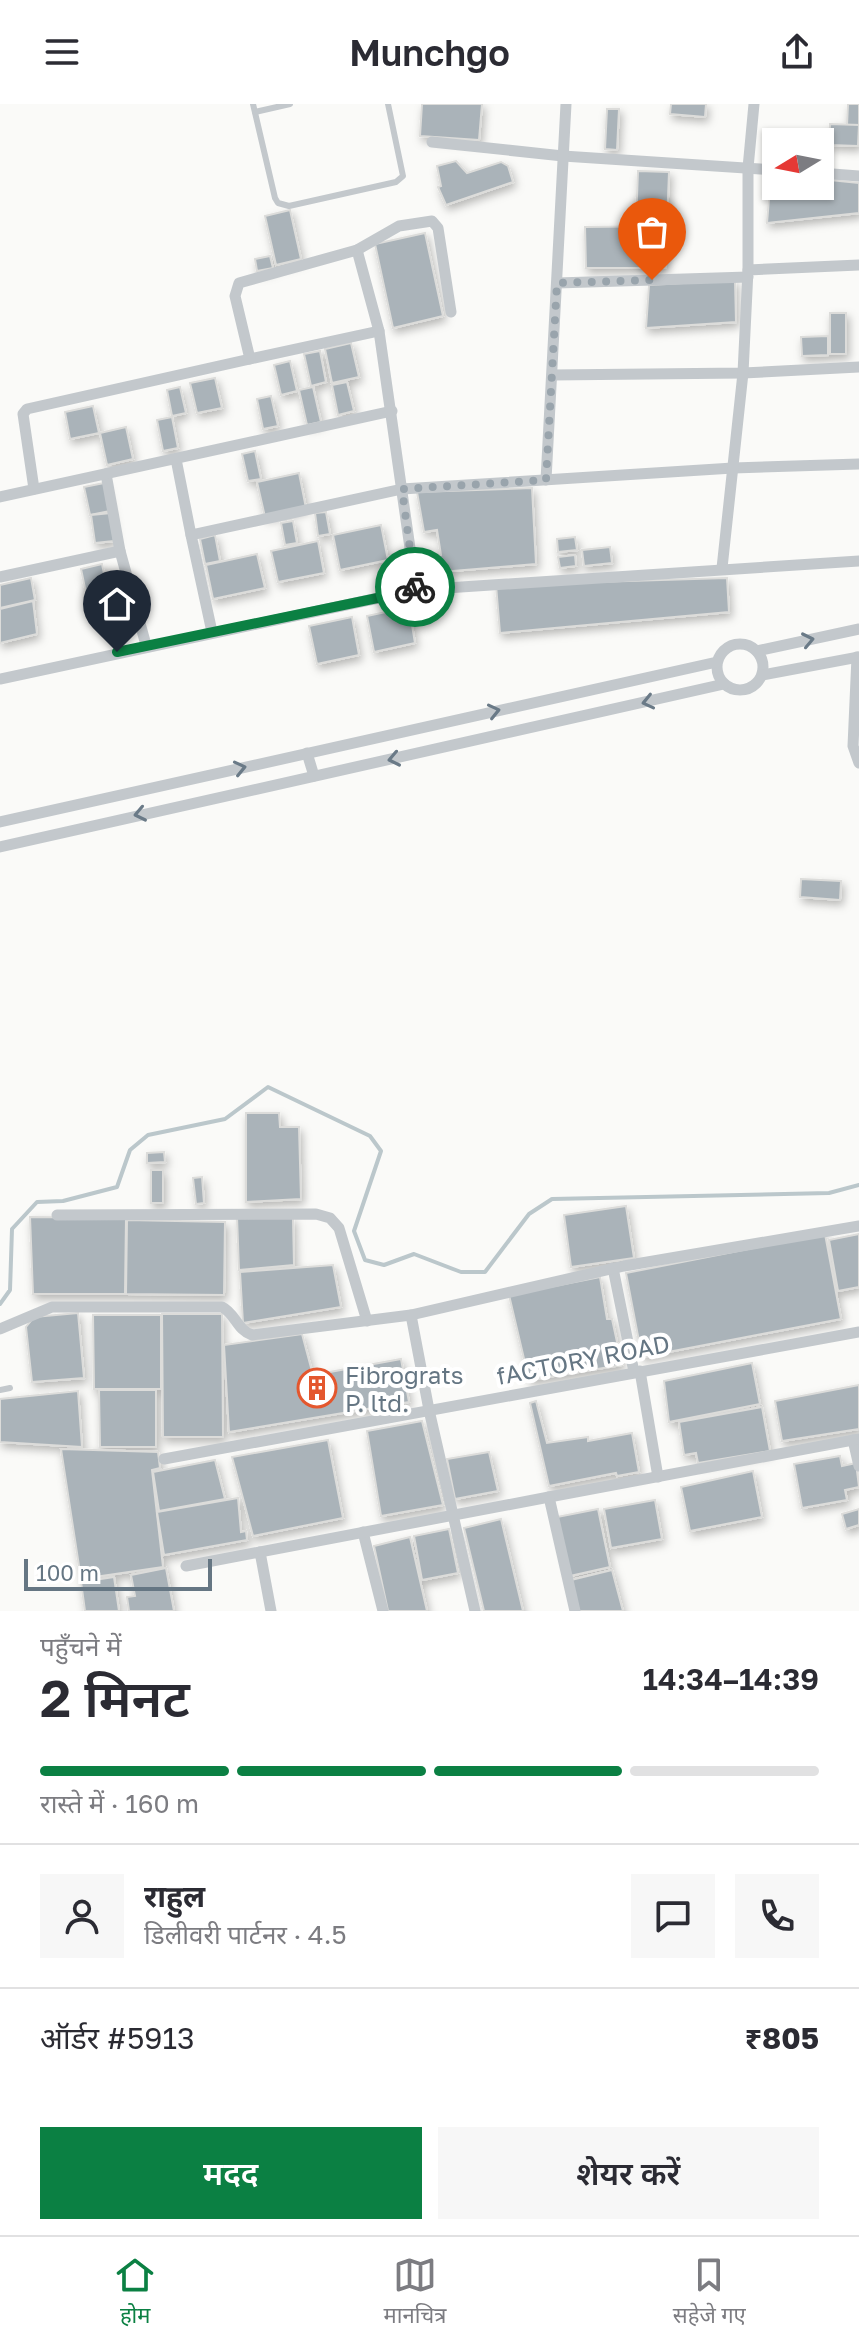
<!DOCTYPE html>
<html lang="hi">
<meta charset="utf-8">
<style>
:root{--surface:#fff;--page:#f7f7f7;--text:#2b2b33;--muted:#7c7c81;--line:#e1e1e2;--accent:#0b8043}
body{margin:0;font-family:"Golos Text","Noto Sans Devanagari",sans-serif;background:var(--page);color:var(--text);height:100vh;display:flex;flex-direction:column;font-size:30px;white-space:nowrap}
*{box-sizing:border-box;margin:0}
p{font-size:26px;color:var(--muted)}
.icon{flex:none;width:44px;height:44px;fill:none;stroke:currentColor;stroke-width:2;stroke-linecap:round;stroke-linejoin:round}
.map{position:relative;height:1507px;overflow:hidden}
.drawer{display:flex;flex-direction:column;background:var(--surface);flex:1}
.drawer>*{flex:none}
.needle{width:52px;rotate:260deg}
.tools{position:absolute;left:762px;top:24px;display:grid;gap:16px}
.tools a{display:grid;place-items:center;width:72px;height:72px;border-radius:0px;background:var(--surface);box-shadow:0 2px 6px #0004;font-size:40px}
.scale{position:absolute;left:24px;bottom:20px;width:188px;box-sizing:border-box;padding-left:8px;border:4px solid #657683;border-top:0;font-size:22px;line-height:28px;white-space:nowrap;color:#657683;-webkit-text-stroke:6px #fff;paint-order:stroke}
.pin{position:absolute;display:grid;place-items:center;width:68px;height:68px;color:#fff;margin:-82px -34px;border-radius:50% 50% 50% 0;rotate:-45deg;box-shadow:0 0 8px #0007}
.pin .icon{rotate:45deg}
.courier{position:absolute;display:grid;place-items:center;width:80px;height:80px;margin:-40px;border:6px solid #0b8043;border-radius:50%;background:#fff;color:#222;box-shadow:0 2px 10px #0007}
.summary em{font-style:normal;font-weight:600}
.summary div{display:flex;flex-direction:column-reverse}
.summary{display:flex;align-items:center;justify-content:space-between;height:136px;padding:0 40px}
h1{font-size:52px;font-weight:600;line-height:60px}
.bar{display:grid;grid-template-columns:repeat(4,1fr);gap:12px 8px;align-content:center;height:96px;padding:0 40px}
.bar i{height:10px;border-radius:6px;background:var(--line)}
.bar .current{background:var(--accent)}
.bar p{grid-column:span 4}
.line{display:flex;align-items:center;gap:20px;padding:0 40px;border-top:2px solid var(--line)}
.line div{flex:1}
.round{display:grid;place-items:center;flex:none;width:84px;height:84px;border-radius:0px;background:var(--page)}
.primary-button{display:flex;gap:16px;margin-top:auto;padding:16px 40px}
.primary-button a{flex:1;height:92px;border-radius:0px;background:var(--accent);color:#fff;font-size:32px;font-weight:600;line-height:92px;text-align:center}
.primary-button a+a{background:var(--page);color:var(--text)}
header{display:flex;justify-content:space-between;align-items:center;height:104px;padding:0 40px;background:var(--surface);font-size:36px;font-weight:600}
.menu{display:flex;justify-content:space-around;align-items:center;height:112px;border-top:2px solid var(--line);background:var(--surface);font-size:22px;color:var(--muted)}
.menu a{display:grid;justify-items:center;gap:4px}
.menu .current{color:var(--accent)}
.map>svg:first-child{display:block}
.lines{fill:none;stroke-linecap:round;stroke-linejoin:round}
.stream{stroke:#bbc7cb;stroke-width:4}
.building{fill:#aab3b9;stroke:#dcdcda;stroke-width:2;filter:url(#shadow)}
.service{stroke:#c3c8cc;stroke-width:6}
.minor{stroke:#c3c8cc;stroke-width:11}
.oneway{stroke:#6a7a87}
.done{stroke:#99a4ac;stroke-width:8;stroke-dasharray:0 14.4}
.route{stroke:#0b8043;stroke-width:10}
.labels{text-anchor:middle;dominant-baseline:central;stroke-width:8;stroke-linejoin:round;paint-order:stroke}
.street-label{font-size:24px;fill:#657683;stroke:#fff}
.poi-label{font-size:24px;fill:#657683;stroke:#fff;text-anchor:start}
</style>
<header><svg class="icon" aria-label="menu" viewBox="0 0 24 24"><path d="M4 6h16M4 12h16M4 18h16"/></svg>Munchgo<svg class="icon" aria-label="share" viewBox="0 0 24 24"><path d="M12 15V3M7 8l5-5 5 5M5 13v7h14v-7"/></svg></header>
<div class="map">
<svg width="859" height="1507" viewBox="0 0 859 1507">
<defs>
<filter id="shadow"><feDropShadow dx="2.5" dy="4.5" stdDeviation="4" flood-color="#0004"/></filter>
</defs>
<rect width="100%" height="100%" fill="#fafaf8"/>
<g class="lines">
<polyline class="stream" points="0,1200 10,1186 12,1125 37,1098 63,1097 117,1083 130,1046 148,1031 225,1015 268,983 370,1032 381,1047 354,1127 365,1156 384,1161 414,1150 461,1168 485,1168 529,1110 552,1095 829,1089 859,1081"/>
</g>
<g class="building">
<polygon points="422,0 482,0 479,36 420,32"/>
<polygon points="671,0 706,0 705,13 670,10"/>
<polygon points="848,0 859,0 859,21 847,21"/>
<polygon points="607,5 619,5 617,46 605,45"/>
<polygon points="830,20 859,21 858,42 829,41"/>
<polygon points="456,57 467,69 501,58 508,62 513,78 446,101 438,83 441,82 437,62"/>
<polygon points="638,67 669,68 667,120 636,118"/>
<polygon points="771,70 776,71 776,82 820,82 820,75 859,79 859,109 767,119"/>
<polygon points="290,106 301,155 276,161 265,112"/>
<polygon points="665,122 666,164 586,164 585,123"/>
<polygon points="425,129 443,212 393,224 375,140"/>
<polygon points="270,152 273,164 257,167 255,155"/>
<polygon points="735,176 736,218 646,224 649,181"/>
<rect x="830" y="209" width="16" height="41"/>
<polygon points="828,232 828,251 802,252 801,233"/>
<polygon points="351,239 359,273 332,279 325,245"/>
<polygon points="320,247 326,278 311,282 304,250"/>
<polygon points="290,257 297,287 281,291 274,261"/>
<polygon points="215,274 222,304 197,309 190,279"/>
<polygon points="347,278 354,307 338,311 332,281"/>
<polygon points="180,283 186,309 172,312 167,286"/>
<polygon points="313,283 321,318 307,321 299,286"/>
<polygon points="271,292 278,322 263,325 257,295"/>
<polygon points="93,302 99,329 70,335 65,308"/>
<polygon points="172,313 178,344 163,347 157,316"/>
<polygon points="126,323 133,355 107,361 100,329"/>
<polygon points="255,347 261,375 248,377 242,350"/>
<polygon points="299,369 306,404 265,413 257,378"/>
<polygon points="104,379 110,407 90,411 84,383"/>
<polygon points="532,384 536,460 429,469 427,454 441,451 437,426 424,428 417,388"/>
<polygon points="326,408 330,430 318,432 315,409"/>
<polygon points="111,409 114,437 95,439 91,411"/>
<polygon points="293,417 297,439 285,441 281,419"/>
<polygon points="381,421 388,456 340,466 333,431"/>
<polygon points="215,431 220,457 205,460 200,435"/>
<polygon points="575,433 577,446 558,448 557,435"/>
<polygon points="318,437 324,469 278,478 271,447"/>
<polygon points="610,443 612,459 584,462 582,446"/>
<polygon points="257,450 265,484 213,495 206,461"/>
<polygon points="575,451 576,462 560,464 558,453"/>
<polygon points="102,460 107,484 86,489 81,465"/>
<polygon points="31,474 35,496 0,504 0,481"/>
<polygon points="727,474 729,508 500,529 496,481"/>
<polygon points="33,497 37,530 0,539 0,505"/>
<polygon points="409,503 415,539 374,548 367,512"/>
<polygon points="352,513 359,551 317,560 309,522"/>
<polygon points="801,775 841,777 840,796 800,793"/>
<polygon points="246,1009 279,1009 280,1023 299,1023 301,1095 246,1098"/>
<polygon points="164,1048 165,1058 147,1059 147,1049"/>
<rect x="151" y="1066" width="12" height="33"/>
<polygon points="202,1073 204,1099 196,1100 193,1074"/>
<polygon points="626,1102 634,1154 571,1163 564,1111"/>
<polygon points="30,1113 126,1114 125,1190 33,1190"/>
<polygon points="237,1113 293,1114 294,1161 239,1166"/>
<polygon points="127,1116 225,1118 224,1191 126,1190"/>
<polygon points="825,1130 841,1215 642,1253 626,1169"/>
<polygon points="859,1130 859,1183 838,1187 829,1136"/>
<polygon points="333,1161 341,1203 243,1219 240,1168"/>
<polygon points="600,1173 607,1215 612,1215 622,1261 529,1276 509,1191"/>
<polygon points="78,1209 84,1274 32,1278 26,1223 34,1213"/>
<polygon points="162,1210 222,1210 223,1333 163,1333"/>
<polygon points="93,1211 161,1211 161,1285 94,1285"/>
<polygon points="302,1230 313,1271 401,1255 409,1298 229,1328 224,1241"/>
<polygon points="752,1259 760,1300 669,1318 664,1277"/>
<polygon points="859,1281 859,1325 782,1337 775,1297"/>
<polygon points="99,1286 156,1286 156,1343 100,1343"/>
<polygon points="78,1287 82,1343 0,1338 0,1295"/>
<polygon points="536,1297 547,1339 588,1333 588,1337 632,1329 639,1368 617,1372 616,1369 549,1382 530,1299"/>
<polygon points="762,1303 770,1347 698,1359 696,1349 684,1351 679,1318"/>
<polygon points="422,1317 443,1401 381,1412 367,1327"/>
<polygon points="328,1336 343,1414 253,1432 232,1353"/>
<polygon points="61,1345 158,1348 160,1364 152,1366 163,1463 81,1475"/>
<polygon points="489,1348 498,1387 455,1395 447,1355"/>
<polygon points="840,1352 842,1362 856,1359 859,1383 845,1386 847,1396 802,1404 794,1360"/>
<polygon points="215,1356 225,1395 159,1407 153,1368"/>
<polygon points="753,1367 762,1413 690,1427 681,1383"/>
<polygon points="238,1394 241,1428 246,1427 247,1436 164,1451 157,1408"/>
<polygon points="655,1396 662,1435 611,1444 604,1405"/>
<polygon points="598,1405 610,1463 570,1472 557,1413"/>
<polygon points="859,1405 859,1421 846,1425 842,1410"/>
<polygon points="501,1415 523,1507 484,1507 464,1424"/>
<polygon points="449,1425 458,1469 422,1476 414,1432"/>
<polygon points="410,1433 427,1507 388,1507 374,1442"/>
<polygon points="166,1464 174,1507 129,1507 127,1493 135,1492 131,1471"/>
<polygon points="612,1466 623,1507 579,1507 571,1476"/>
<polygon points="114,1473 119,1507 85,1507 81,1478"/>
</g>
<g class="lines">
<g class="service">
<polyline points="253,0 275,94 278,99 289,102 396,78 403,72 388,0"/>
<polyline points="255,8 290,0"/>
<polyline points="0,1286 10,1284"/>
</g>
<g class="minor">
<polyline points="432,38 563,52 776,66"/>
<polyline points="820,69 859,72"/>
<polyline points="357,146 399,122 432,117 438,124 451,208"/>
<polyline points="748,166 748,64 754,0"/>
<polyline points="557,179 748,173"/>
<polyline points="250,255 379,227"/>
<polyline points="552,271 743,269 859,263"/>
<polyline points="176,355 191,431 402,385 733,364 859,360"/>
<polyline points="106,370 120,447"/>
<polyline points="546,376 566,0"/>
<polyline points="0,393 392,307"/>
<polyline points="191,431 212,528"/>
<polyline points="722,464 743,269 748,166 859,161"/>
<polyline points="0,473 120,447 146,541"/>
<polyline points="416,486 859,457"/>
<circle cx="740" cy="563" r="23"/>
<polyline points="757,547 859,525"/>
<polyline points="857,553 853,642 859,659"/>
<polyline points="762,571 859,553"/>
<polyline points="0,575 416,486 379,227 357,146 239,179 235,192 250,255 27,305 23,310 34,385"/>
<polyline points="307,649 314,672"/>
<polyline points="0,718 717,558"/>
<polyline points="0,743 724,580"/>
<polyline points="57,1111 316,1110 330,1114 339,1124 367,1217"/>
<polyline points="613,1164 634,1268"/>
<polyline points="411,1211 624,1162 859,1122"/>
<path d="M0,1225L52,1203H222C235,1209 237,1226 252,1231L411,1211L429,1306L475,1507"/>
<polyline points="640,1267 658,1373"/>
<polyline points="853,1336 859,1362"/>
<polyline points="164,1355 859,1228"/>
<polyline points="549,1393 859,1335"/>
<polyline points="363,1428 383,1507"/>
<polyline points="260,1448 271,1507"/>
<polyline points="186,1462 549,1393 575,1507"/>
</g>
</g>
<defs><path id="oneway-chevron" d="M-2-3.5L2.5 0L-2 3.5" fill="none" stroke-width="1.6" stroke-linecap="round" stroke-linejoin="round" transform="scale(2)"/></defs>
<g class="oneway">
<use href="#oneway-chevron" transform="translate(808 536) rotate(-12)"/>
<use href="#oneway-chevron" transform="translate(648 598) rotate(167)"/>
<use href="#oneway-chevron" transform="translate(494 607) rotate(-13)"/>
<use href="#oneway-chevron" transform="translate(394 655) rotate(168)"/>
<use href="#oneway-chevron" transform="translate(240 664) rotate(-13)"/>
<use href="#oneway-chevron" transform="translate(140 710) rotate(168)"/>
</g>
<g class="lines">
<polyline class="done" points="415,483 402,385 546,376 557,179 652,176"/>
<polyline class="route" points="117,548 416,486 415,483"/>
</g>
<defs>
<g id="building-ring" transform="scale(2)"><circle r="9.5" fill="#fff" stroke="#e4572e" stroke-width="1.5"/><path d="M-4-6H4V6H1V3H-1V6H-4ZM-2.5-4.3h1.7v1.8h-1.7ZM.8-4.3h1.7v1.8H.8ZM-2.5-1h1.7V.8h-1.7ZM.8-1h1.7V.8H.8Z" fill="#e4572e"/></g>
</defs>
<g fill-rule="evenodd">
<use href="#building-ring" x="317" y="1284"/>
</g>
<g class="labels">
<g class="street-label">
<text transform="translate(583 1255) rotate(-11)">fACTORY ROAD</text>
</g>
<g class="poi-label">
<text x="345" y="1270">Fibrograts<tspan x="345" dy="28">P. ltd.</tspan></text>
</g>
</g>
</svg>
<div class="tools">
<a><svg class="needle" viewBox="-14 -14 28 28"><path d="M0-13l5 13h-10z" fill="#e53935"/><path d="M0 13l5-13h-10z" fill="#7c7c81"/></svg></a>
</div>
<div class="scale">100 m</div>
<div class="pin" style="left:652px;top:176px;background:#ea580c"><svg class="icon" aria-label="bag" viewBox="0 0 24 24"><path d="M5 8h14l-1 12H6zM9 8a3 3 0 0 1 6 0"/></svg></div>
<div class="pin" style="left:117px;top:548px;background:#1f2937"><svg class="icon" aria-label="home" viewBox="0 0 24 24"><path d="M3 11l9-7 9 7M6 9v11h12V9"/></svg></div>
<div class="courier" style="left:415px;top:483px"><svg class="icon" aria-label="bike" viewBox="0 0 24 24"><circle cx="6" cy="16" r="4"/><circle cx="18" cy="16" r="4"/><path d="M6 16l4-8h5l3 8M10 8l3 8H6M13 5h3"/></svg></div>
</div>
<section class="drawer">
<div class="summary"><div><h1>2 मिनट</h1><p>पहुँचने में</p></div><em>14:34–14:39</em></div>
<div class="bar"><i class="current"></i><i class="current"></i><i class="current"></i><i></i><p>रास्ते में · 160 m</p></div>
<div class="line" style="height:144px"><a class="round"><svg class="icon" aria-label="person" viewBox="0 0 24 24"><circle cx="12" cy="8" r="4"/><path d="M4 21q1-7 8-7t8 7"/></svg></a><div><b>राहुल</b><p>डिलीवरी पार्टनर · 4.5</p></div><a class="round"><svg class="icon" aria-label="chat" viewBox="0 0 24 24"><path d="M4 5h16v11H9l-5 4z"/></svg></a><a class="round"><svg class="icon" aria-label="phone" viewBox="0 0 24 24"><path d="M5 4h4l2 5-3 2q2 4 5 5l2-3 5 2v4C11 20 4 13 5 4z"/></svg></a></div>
<div class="line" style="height:104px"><div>ऑर्डर #5913</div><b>₹805</b></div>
<div class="primary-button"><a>मदद</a><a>शेयर करें</a></div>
</section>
<nav class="menu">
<a class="current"><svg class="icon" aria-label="home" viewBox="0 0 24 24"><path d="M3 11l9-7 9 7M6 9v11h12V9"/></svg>होम</a>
<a><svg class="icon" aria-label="map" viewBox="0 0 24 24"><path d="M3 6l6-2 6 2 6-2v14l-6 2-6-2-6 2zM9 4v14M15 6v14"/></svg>मानचित्र</a>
<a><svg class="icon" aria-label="saved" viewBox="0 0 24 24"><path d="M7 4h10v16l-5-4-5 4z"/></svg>सहेजे गए</a>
</nav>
